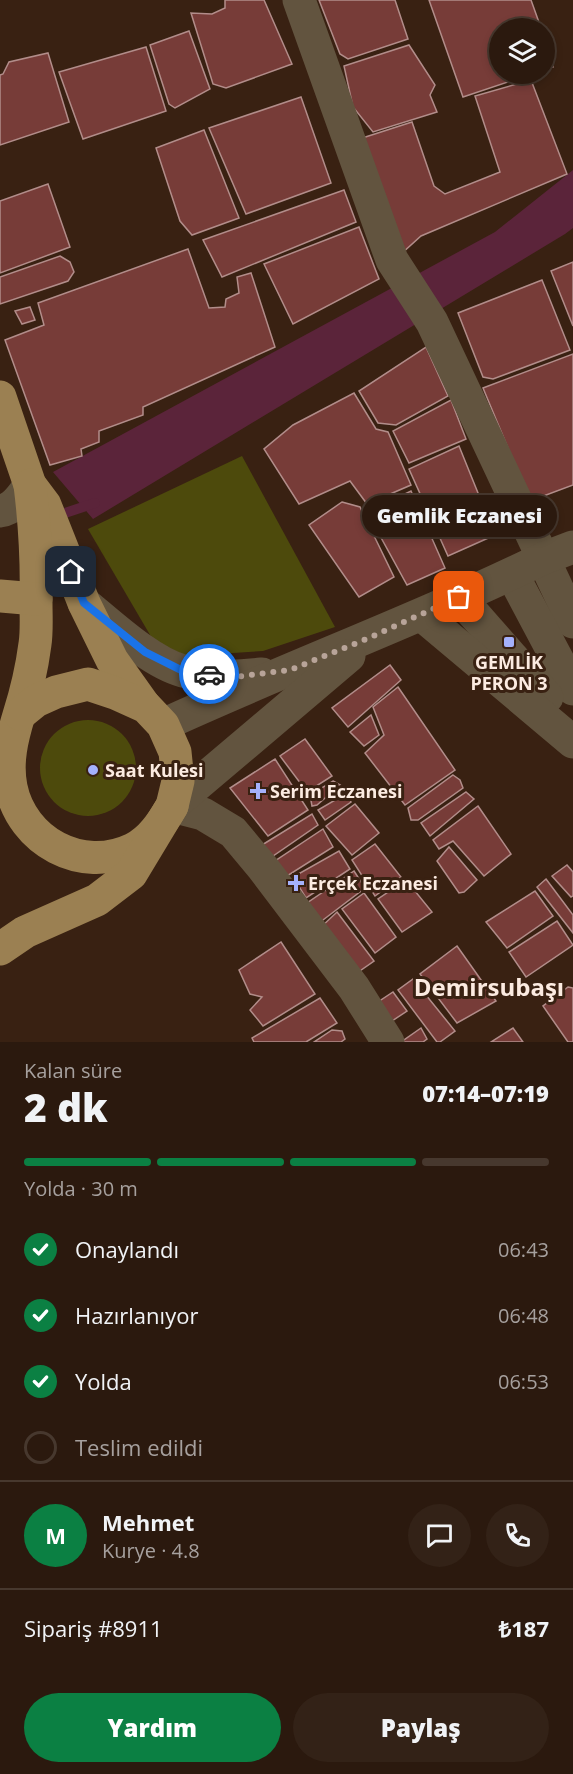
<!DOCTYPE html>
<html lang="tr">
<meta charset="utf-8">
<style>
:root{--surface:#2b190e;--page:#332217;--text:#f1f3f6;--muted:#a6a09e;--line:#47382e;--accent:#0b8043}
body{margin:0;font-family:"Open Sans",sans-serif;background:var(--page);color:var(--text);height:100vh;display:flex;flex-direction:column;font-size:22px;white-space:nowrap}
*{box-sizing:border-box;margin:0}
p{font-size:20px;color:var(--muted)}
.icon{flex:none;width:33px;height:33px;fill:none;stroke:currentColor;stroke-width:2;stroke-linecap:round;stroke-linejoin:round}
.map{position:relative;height:1042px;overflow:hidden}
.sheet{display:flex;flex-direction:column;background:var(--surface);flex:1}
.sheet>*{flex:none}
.tools{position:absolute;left:489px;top:18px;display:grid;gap:12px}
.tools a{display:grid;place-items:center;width:66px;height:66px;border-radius:50%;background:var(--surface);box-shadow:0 3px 9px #0003,0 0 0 2px var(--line);font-size:30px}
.pin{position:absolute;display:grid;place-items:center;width:51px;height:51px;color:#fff;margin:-26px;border-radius:12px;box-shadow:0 3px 9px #0006}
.courier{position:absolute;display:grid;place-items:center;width:60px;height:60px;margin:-30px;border:4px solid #1a73e8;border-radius:50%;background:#fff;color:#222;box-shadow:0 2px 8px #0007}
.bubble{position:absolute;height:42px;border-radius:21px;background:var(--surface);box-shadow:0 3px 9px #0003,0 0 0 2px var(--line);font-size:20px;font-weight:800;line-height:42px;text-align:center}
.head em{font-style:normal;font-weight:800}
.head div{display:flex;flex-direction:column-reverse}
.head{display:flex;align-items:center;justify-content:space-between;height:102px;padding:0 24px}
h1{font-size:39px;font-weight:800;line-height:45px}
.bar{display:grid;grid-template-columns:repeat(4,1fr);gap:9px 6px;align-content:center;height:72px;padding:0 24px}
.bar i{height:8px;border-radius:4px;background:var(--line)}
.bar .current{background:var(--accent)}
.bar p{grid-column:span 4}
.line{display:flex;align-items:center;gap:15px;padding:0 24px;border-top:2px solid var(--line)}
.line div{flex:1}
.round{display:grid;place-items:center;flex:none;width:63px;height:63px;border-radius:32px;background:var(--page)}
ol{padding:0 24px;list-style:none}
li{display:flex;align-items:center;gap:18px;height:66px}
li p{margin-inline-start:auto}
li .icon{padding:6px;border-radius:50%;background:var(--accent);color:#fff;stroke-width:4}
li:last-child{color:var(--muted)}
li i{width:33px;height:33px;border:3px solid var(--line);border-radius:50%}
.primary-button{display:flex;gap:12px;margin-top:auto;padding:12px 24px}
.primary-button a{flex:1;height:69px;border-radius:36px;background:var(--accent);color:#fff;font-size:24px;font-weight:800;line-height:69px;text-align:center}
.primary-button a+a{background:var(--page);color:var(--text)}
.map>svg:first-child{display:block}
.green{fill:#4d4a0c}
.water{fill:#5b243a}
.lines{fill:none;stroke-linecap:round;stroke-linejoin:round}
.stream{stroke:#5b243a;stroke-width:10}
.building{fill:#773c38;stroke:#b28d8a;stroke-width:1.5}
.minor{stroke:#62543f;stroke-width:33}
.major{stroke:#9b8052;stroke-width:33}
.done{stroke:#b8a499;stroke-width:6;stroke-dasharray:0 10.8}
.route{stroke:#1a73e8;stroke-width:8}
.poi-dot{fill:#a4b1fc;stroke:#392112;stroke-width:2}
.labels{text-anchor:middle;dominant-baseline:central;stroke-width:6;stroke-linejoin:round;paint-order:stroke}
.poi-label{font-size:18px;font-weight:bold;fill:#fcebe1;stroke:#392112;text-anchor:start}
.district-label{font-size:24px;font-weight:bold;fill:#fcebe1;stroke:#392112}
</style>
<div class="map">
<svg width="573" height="1042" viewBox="0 0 573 1042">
<rect width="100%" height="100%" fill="#392112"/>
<g class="green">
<polygon points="242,456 335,627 263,651 186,656 153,640 88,529"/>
<circle cx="88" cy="768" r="48"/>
</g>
<polygon class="water" points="573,170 573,228 565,234 93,519 53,472 495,232"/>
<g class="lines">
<polyline class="stream" points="53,517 95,503"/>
</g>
<g class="building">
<polygon points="225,0 264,0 292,64 226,88 213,84 191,13 212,14 225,8"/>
<polygon points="319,0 395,0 408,39 348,59 340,54"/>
<polygon points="429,0 531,0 541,28 500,28 500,74 532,74 463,97"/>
<polygon points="189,31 210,89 175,108 169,104 150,45"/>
<polygon points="544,41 553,67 544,69"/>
<polygon points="409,45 435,85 430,95 437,112 373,132 353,107 344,66"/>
<polygon points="146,47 166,111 83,139 59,72"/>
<polygon points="48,53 69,122 0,145 0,75 3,74 9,62"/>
<polygon points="531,80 567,174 421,236 401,254 353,141 412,122 434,186 445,194 500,172 475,96"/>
<polygon points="301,97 331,183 246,214 209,128"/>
<polygon points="204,130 239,218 192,235 180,221 156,148"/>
<polygon points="48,184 70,247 0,273 0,201"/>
<polygon points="344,190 356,222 222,277 203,240"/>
<polygon points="359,227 379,279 293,324 264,264"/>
<polygon points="188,249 209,308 225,307 226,299 239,293 237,277 251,273 275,347 143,407 143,415 99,431 99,442 81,449 82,456 50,465 5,340 44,325 38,303"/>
<polygon points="60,256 70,262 74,272 68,281 0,304 0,277"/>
<polygon points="573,262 573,326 551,271"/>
<polygon points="542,280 570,350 493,379 483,377 458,313"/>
<polygon points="30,307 35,320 22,324 15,311"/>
<polygon points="426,347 448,396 396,425 378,423 359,391"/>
<polygon points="573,354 573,485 530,501 483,388"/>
<polygon points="354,393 376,429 388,432 411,485 367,504 350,481 299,504 264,449 293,425"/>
<polygon points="451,400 466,439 409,463 393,431"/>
<polygon points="459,446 495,535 448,556 409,469"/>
<polygon points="411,491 445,568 407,585 367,512"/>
<polygon points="342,502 360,507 394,577 359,597 309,525"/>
<polygon points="390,665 401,680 348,727 332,708"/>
<polygon points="398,687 455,770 405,805 365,753 384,735 373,707"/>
<polygon points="371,715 379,735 364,746 350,732"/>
<polygon points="305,739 332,776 307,792 280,756"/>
<polygon points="275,759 308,810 268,836 230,788"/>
<polygon points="453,775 460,780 463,788 418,820 411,820 408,808"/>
<polygon points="333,781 340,785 317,805 312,806 310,795"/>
<polygon points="466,792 474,799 430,836 421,823"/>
<polygon points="347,793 351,802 325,820 318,810"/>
<polygon points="355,804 379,833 352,855 326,826"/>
<polygon points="478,806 511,854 484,876 453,841 439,849 433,840"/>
<polygon points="312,814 318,825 273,856 262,845"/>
<polygon points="323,829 333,847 287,876 275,861"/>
<polygon points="375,844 401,877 375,896 352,860"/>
<polygon points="449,847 477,880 464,892 459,893 437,861"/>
<polygon points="339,851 350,869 306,898 293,877"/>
<polygon points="567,865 573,872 573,896 571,897 552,876"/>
<polygon points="354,871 365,888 319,923 307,903"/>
<polygon points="546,879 573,915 573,933 537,887"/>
<polygon points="406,880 432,912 402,932 378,899"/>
<polygon points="535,891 553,916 507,948 486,922"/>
<polygon points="364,893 396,937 375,953 342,909"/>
<polygon points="337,912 374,961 354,975 320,928"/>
<polygon points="557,921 573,945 526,977 509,952"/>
<polygon points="281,942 315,994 263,1026 250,1010 262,997 250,994 239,970"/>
<polygon points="457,946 496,1001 457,1023 420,974"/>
<polygon points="413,979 455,1031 440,1042 437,1042 398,990"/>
<polygon points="568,987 573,988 573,1042 568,1042 543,1006"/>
<polygon points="393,992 407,1011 386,1025 372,1006"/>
<polygon points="320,998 337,1023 306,1042 254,1042 252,1038"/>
<polygon points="421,1028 427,1039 423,1042 401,1042"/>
<polygon points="513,1028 523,1042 491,1042"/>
<polygon points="332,1030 342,1031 345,1039 341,1042 314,1042"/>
</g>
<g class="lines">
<g class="minor">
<polyline points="299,0 392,260 432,322 573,622"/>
<path d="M0,511C14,509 22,496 30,485"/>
<polyline points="512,574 573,689"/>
<polyline points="459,597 547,697"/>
<path d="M84,603C111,625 150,662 183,671C208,678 237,677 262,674"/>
<polyline points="422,615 573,742"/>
<path d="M163,725C289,667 419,619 544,558L573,547"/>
<polyline points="172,806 203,814 233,832 263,868 354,988 388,1042"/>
<polyline points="172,806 349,656"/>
</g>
<g class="major">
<polyline points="0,397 30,485 45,505 84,603 112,660 144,705"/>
<path d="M30,485C35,525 37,564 36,603C36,617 37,631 35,644C32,667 26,693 19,715C12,738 6,762 11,787C22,841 81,874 133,849C151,840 162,823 172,806"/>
<polyline points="0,596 36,599"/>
<polyline points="0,949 25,932 97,900 131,874 172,806 178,781 175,752 163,725 146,707 115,693 88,684 56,692 36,701 20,714"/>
</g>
</g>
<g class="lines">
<polyline class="done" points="209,674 235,677 290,670 369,638 459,597"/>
<polyline class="route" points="71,572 84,603 145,652 183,671 209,674"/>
</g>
<g class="poi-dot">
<rect x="503" y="636" width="12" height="12" rx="3"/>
<circle cx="93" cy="770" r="6"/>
<path d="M255 782h6v6h6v6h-6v6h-6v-6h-6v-6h6z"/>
<path d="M293 874h6v6h6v6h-6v6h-6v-6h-6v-6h6z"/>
</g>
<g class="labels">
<g class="poi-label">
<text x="509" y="662" text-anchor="middle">GEMLİK<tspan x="509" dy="21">PERON 3</tspan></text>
<text x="105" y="770">Saat Kulesi</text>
<text x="270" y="791">Serim Eczanesi</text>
<text x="308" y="883">Erçek Eczanesi</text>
</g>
<g class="district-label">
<text x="489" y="986">Demirsubaşı</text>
</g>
</g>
</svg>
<div class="tools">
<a><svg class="icon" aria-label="layers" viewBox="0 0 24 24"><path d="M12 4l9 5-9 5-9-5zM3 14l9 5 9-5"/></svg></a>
</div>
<div class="pin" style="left:459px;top:597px;background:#ea580c"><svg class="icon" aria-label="bag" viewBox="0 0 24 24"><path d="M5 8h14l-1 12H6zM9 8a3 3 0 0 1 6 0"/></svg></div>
<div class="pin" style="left:71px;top:572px;background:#1f2937"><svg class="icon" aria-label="home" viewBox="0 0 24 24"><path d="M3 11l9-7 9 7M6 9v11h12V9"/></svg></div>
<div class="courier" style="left:209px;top:674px"><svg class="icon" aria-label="car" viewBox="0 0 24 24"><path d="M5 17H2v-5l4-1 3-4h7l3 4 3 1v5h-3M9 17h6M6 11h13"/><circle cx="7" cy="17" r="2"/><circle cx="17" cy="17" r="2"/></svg></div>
<div class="bubble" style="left:362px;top:495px;width:195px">Gemlik Eczanesi</div>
</div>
<section class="sheet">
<div class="head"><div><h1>2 dk</h1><p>Kalan süre</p></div><em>07:14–07:19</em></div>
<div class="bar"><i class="current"></i><i class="current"></i><i class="current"></i><i></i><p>Yolda · 30 m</p></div>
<ol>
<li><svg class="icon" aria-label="check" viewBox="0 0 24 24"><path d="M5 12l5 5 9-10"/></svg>Onaylandı<p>06:43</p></li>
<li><svg class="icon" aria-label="check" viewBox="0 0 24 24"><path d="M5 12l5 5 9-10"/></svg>Hazırlanıyor<p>06:48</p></li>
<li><svg class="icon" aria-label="check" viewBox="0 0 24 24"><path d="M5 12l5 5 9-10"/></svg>Yolda<p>06:53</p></li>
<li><i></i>Teslim edildi</li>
</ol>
<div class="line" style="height:108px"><b class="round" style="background:var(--accent);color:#fff">M</b><div><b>Mehmet</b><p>Kurye · 4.8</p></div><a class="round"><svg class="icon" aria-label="chat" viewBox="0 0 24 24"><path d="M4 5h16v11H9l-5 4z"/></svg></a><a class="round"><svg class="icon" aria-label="phone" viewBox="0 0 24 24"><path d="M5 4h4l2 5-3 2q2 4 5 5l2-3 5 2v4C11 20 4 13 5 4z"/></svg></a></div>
<div class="line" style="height:78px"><div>Sipariş #8911</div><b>₺187</b></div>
<div class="primary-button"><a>Yardım</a><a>Paylaş</a></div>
</section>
